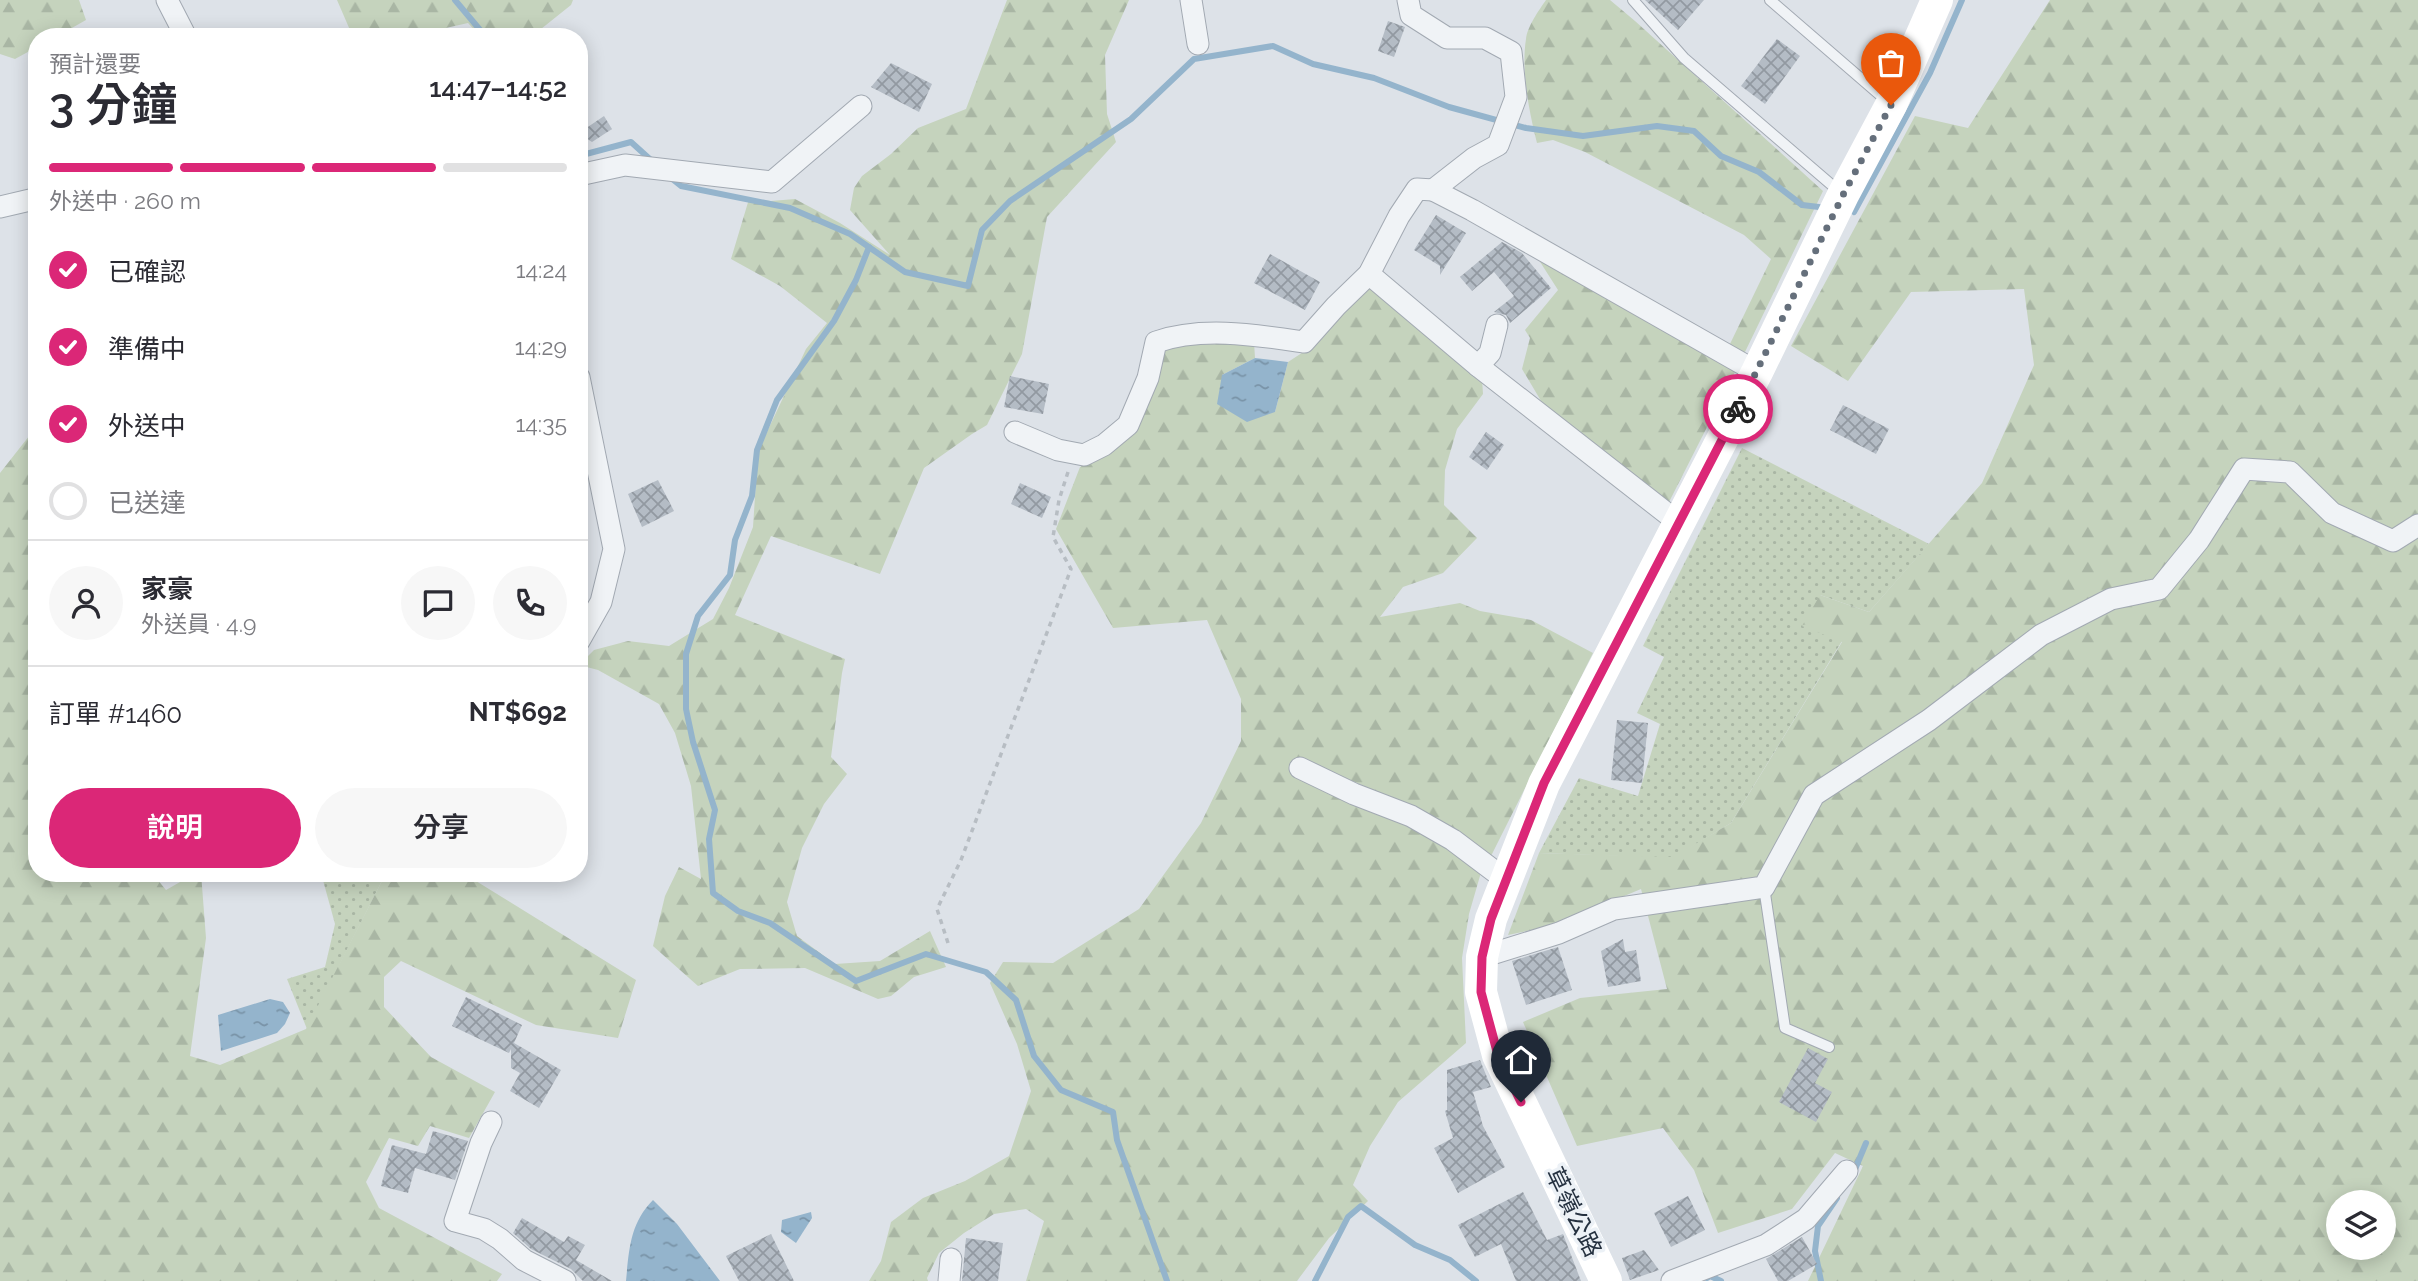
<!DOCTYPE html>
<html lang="zh-TW">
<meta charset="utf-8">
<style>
:root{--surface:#fff;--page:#f7f7f7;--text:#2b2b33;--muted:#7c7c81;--line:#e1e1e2;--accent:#db2777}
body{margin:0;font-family:Raleway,"Noto Sans TC",sans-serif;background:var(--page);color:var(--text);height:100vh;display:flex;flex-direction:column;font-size:26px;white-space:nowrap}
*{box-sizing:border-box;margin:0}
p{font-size:23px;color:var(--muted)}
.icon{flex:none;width:38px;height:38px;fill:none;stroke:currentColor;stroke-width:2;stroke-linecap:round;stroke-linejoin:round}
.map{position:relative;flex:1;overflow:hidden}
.panel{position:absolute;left:28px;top:28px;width:560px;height:854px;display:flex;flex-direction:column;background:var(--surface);border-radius:28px;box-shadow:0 4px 18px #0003}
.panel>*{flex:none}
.buttons{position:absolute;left:2326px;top:1190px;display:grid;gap:14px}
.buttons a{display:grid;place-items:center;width:70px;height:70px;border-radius:50%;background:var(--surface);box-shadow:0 4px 18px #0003;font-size:35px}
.pin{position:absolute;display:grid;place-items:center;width:60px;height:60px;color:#fff;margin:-72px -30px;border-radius:50% 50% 50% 0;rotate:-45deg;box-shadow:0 0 7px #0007}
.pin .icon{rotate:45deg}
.courier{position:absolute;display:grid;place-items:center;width:70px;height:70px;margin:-35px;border:5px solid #db2777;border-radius:50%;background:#fff;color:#222;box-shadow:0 2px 9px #0007}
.headline em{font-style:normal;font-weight:600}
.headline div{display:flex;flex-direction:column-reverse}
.headline{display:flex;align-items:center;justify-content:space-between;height:119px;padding:0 21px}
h1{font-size:46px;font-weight:600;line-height:52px}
.bar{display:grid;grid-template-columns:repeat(4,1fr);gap:10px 7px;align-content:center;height:84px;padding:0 21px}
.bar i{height:9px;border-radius:5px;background:var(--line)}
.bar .active{background:var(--accent)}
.bar p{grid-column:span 4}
.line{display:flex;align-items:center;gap:18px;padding:0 21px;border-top:2px solid var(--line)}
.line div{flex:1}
.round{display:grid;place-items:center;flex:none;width:74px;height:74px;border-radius:37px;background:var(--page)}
ol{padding:0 21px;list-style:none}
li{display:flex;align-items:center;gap:21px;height:77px}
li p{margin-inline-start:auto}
li .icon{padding:7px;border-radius:50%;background:var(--accent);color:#fff;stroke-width:4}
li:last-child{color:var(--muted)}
li i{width:38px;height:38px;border:4px solid var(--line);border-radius:50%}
.cta{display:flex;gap:14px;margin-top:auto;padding:14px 21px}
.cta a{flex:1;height:80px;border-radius:42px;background:var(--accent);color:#fff;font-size:28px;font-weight:600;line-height:80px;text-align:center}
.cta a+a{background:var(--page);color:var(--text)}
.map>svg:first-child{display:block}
.grass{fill:url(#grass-dots)}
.forest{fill:url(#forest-firs);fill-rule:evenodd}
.water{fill:url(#water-ripples)}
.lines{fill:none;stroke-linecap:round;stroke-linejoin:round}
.stream{stroke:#94b4cc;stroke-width:6}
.building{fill:url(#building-cross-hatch)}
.service-casing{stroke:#a2a9b2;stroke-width:12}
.minor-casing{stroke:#a2a9b2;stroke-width:23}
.path{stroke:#b7bdc3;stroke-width:3.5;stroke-dasharray:5 5;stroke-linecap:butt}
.service{stroke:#f0f3f6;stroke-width:10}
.minor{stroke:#f0f3f6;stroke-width:21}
.secondary{stroke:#fff;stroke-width:32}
.done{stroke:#656f7b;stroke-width:7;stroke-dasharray:0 12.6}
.route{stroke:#db2777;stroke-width:9}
.labels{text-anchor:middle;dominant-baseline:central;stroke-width:7;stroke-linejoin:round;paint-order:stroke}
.street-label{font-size:24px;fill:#253140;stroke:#ecf1f6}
</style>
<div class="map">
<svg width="2418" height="1281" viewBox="0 0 2418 1281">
<defs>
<pattern id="grass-dots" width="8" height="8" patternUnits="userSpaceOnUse" patternTransform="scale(1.75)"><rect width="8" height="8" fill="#c5d3bd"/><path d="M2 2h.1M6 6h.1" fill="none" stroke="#a9b6a4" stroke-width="1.8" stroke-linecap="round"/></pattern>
<pattern id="forest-firs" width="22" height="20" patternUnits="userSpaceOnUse" patternTransform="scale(1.75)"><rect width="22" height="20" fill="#c5d3bd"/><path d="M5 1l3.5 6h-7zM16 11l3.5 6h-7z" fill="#a9b6a4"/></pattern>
<pattern id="water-ripples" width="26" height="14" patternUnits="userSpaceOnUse" patternTransform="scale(1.75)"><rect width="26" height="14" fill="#94b4cc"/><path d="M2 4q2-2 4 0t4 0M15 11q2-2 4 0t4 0" fill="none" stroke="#7993a7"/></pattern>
<pattern id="building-cross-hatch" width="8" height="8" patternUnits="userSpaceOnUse" patternTransform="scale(1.75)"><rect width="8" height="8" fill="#b4bcc5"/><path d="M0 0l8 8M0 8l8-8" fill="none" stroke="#9299a1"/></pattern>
</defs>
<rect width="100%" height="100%" fill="#dde2e8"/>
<g class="grass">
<polygon points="1742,448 1929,544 1869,612 1820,595 1842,641 1731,823 1673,858 1539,853 1579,778 1638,796 1660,724 1637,713 1664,657 1643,646"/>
<polygon points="321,873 386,873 307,1029 287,979 325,967 335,924"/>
</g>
<g class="forest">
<polygon points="0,0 79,0 86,20 56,37 37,37 37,47 15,59 0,54"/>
<polygon points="337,0 573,0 571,5 531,37 481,37 468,23 406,37 353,37"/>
<polygon points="1007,0 1129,0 1105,55 1107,114 1116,142 1047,217 1022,354 987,425 972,434 924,468 880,574 771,536 735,615 845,659 842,673 831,757 847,774 824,804 802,848 787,902 797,936 835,964 880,961 930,931 946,967 914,977 891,996 878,999 805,968 740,969 698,986 653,946 665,896 679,867 701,879 691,786 675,733 659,704 598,670 579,665 594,650 628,641 669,646 713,619 729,588 753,527 758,451 806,349 827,323 780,286 731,259 749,199 771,201 795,199 840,223 890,255 850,210 854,188 862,176 891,154 918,128 966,109"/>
<path d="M1546,0H1610L1635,21L1823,191L1744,354L1729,346L1771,259L1744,235L1585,152L1553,140L1537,143C1529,112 1521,70 1526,39C1527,27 1539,10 1546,0Z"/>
<path d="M2050,0H2418V1281H1808L1863,1166L1835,1153L1792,1209L1718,1233L1694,1170L1663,1128L1577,1146L1523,1022L1580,998L1667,989L1641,889L1555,925L1508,935L1539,853L1673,857L1731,823L1842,642L1802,626L1820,595L1869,612L1982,483L2034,365L2024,289L1911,292L1848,381L1791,346L1915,116L1968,128ZM2338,1202H2384V1248H2338Z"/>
<polygon points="1537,257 1737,368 1668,504 1547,411 1522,369 1530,338 1525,330 1558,290"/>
<polygon points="1373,281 1481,364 1483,394 1457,429 1445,470 1444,505 1477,538 1443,573 1403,587 1380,617 1460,603 1480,611 1531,620 1593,653 1491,856 1414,808 1300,758 1435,837 1482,869 1469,914 1462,958 1466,1043 1398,1102 1370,1146 1353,1185 1368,1201 1329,1238 1297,1281 1026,1281 1044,1221 1026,1209 994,1214 964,1233 939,1253 927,1278 928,1281 869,1281 881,1261 891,1222 923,1198 965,1181 1009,1156 1031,1091 1017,1044 990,983 1003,962 1053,963 1139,909 1201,823 1241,741 1241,699 1207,620 1113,628 1056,529 1080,467 1105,453 1161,351 1185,341 1254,342 1255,358 1222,375 1275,412 1288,362 1308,349"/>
<polygon points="37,426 37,873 152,873 166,890 196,873 201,873 206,938 190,1056 220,1065 306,1029 386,873 463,873 636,980 618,1038 536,1025 401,961 384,977 384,1007 431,1057 495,1092 469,1138 430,1126 418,1146 389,1138 366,1182 379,1208 502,1274 497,1281 0,1281 0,473"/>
</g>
<g class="water">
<polygon points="1255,358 1288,362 1275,412 1247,422 1217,404 1222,375"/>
<polygon points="270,999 283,1002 290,1013 285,1024 277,1033 221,1051 218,1015"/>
<path d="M653,1200L677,1224L720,1281H626C629,1250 630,1223 653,1200Z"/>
<polygon points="811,1212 812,1218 796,1243 781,1232 782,1220"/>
</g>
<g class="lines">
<g class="stream">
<polyline points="455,0 486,37"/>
<polyline points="579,146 586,154 631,142 652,161"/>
<polyline points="671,178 681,186 790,208 850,234 905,272 968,286 982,230 1010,201 1131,119 1194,59 1273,46 1313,64 1374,78 1449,107 1526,128 1583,136 1657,126 1694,131 1721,156 1759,172 1802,205 1819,207"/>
<polyline points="1854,212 1930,73 1962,0"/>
<polyline points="869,247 856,280 834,321 777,400 757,450 752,496 735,540 730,575 698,616 686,654 686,709 693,742 715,810 709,839 713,893 738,911 770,923 856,981 926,954 986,972 1016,1000 1034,1056 1061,1090 1113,1112 1117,1140 1167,1281"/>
<polyline points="1853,1174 1866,1143"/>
<polyline points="1707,1278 1710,1276 1721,1281"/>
<polyline points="1315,1281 1348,1217 1361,1206 1415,1245 1450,1260 1476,1281"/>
<polyline points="1821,1281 1815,1251 1818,1226 1837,1198"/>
</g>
</g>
<g class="building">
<polygon points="1645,0 1704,0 1678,30"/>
<polygon points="1388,21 1405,27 1394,57 1378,51"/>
<polygon points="1777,39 1800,56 1765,104 1741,86"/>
<polygon points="891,63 932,84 919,112 871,87"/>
<polygon points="604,116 612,129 592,142 579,133"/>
<polygon points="1436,215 1466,233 1440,275 1440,266 1414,250"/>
<polygon points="1502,242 1522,253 1551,288 1510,323 1506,315 1494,312 1514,296 1494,272 1472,291 1460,277"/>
<polygon points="1270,254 1320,282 1305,310 1254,283"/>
<polygon points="1010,376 1049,384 1043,414 1004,407"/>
<polygon points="1843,405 1889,429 1876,454 1830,430"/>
<polygon points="1486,432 1504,445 1487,470 1469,457"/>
<polygon points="658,480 674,511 642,527 628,494"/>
<polygon points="1020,483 1051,497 1042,518 1011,504"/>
<polygon points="1617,720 1648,723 1642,783 1611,780"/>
<polygon points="1623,939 1625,952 1636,950 1641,981 1608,987 1601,951"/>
<polygon points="1558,947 1572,990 1526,1005 1512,961"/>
<polygon points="466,997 522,1025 514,1043 561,1070 539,1108 510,1091 520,1073 511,1068 511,1049 509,1053 452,1026"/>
<polygon points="1808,1048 1828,1059 1815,1083 1832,1092 1816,1122 1779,1102"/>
<polygon points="1480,1060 1491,1087 1473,1092 1483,1126 1505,1167 1458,1193 1434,1148 1453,1138 1445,1111 1447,1110 1447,1070"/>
<polygon points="433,1131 468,1141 455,1180 415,1168 408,1193 381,1186 392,1145 426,1154"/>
<polygon points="1523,1192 1547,1240 1563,1234 1581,1281 1516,1281 1501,1244 1475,1257 1458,1225"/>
<polygon points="1688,1196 1705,1230 1671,1247 1654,1213"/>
<polygon points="522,1218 564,1242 568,1236 585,1245 576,1260 612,1281 583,1281 571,1269 531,1249 513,1233"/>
<polygon points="771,1234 794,1281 739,1281 726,1256"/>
<polygon points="1802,1237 1817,1264 1788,1281 1778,1281 1766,1259"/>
<polygon points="966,1238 1003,1243 998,1281 962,1281"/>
<polygon points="1644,1250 1659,1270 1630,1280 1622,1258"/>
</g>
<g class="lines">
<g class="service-casing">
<g id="service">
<polyline points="1633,0 1684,58 1841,193"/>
<polyline points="1770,0 1887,101"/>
<polyline points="1764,887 1785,1028 1829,1047"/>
</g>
</g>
<g class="minor-casing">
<g id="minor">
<polyline points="167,0 186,37"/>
<polyline points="1191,0 1198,44"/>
<polyline points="1408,0 1411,15 1447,38 1485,38 1511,52 1516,97 1498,145 1474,158 1433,190 1472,210 1757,372"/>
<polyline points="579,175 625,165 772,182 861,106"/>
<polyline points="0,207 30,200 37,201"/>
<polyline points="1369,274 1478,366 1679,523"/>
<polyline points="1478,366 1490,353 1497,325"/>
<polyline points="579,377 614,549 601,602 579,641"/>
<path d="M1015,432L1058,450L1084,455L1104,445L1128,425L1148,378L1156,342C1202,326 1256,335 1304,342L1336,306L1369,274L1399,216L1417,189L1433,190"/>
<polyline points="1300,768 1354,794 1411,816 1453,840 1506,880"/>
<polyline points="1482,957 1559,933 1614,909 1764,887 1814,795 1929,720 2041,635 2111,599 2159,589 2199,540 2244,469 2290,472 2332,513 2393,541 2418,525"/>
<polyline points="491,1122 481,1143 455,1221 484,1229 500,1239 524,1260 565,1281"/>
<polyline points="949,1281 951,1259"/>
<polyline points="1672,1281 1766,1245 1806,1219 1847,1171"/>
</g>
</g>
<polyline class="path" points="948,943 937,909 961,860 1071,569 1053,537 1059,500 1068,472"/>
<use href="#service" class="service"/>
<use href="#minor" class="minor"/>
<polyline class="secondary" points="1606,1281 1498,1055 1481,992 1482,957 1491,919 1544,784 1757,372 1843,195 1891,105 1937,0"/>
</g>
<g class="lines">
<polyline class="done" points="1738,409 1843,195 1891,105"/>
<polyline class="route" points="1521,1102 1498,1055 1481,992 1482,957 1491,919 1544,783 1738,409"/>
</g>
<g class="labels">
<g class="street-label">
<text transform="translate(1574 1212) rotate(64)">草嶺公路</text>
</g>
</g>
</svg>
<div class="buttons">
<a><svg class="icon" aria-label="layers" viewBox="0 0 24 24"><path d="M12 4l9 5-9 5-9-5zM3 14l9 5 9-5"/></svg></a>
</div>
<div class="pin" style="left:1891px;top:105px;background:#ea580c"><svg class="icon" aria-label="bag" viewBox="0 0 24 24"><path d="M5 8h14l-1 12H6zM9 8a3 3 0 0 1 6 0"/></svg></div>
<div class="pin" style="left:1521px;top:1102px;background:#1f2937"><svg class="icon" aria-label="home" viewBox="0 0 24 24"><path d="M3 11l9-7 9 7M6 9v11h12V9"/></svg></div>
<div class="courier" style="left:1738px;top:409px"><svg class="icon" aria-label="bike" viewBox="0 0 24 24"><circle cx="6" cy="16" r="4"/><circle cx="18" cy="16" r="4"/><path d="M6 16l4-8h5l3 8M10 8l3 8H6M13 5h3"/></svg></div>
<section class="panel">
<div class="headline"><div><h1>3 分鐘</h1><p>預計還要</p></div><em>14:47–14:52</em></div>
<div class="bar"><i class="active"></i><i class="active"></i><i class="active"></i><i></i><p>外送中 · 260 m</p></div>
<ol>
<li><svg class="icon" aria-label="check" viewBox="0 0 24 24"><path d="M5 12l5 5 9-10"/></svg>已確認<p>14:24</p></li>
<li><svg class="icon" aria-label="check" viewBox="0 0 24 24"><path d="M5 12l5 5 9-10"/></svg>準備中<p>14:29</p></li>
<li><svg class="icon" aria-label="check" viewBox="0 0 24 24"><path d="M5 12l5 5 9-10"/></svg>外送中<p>14:35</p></li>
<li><i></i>已送達</li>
</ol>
<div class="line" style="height:126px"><a class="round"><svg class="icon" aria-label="person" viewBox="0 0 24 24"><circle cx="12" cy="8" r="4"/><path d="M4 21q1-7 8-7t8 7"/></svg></a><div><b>家豪</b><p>外送員 · 4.9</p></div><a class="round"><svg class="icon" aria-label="chat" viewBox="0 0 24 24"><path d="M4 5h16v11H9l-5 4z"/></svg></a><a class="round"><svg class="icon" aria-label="phone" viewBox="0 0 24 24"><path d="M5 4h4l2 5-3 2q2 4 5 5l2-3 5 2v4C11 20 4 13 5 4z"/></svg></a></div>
<div class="line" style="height:91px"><div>訂單 #1460</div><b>NT$692</b></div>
<div class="cta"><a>說明</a><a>分享</a></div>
</section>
</div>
